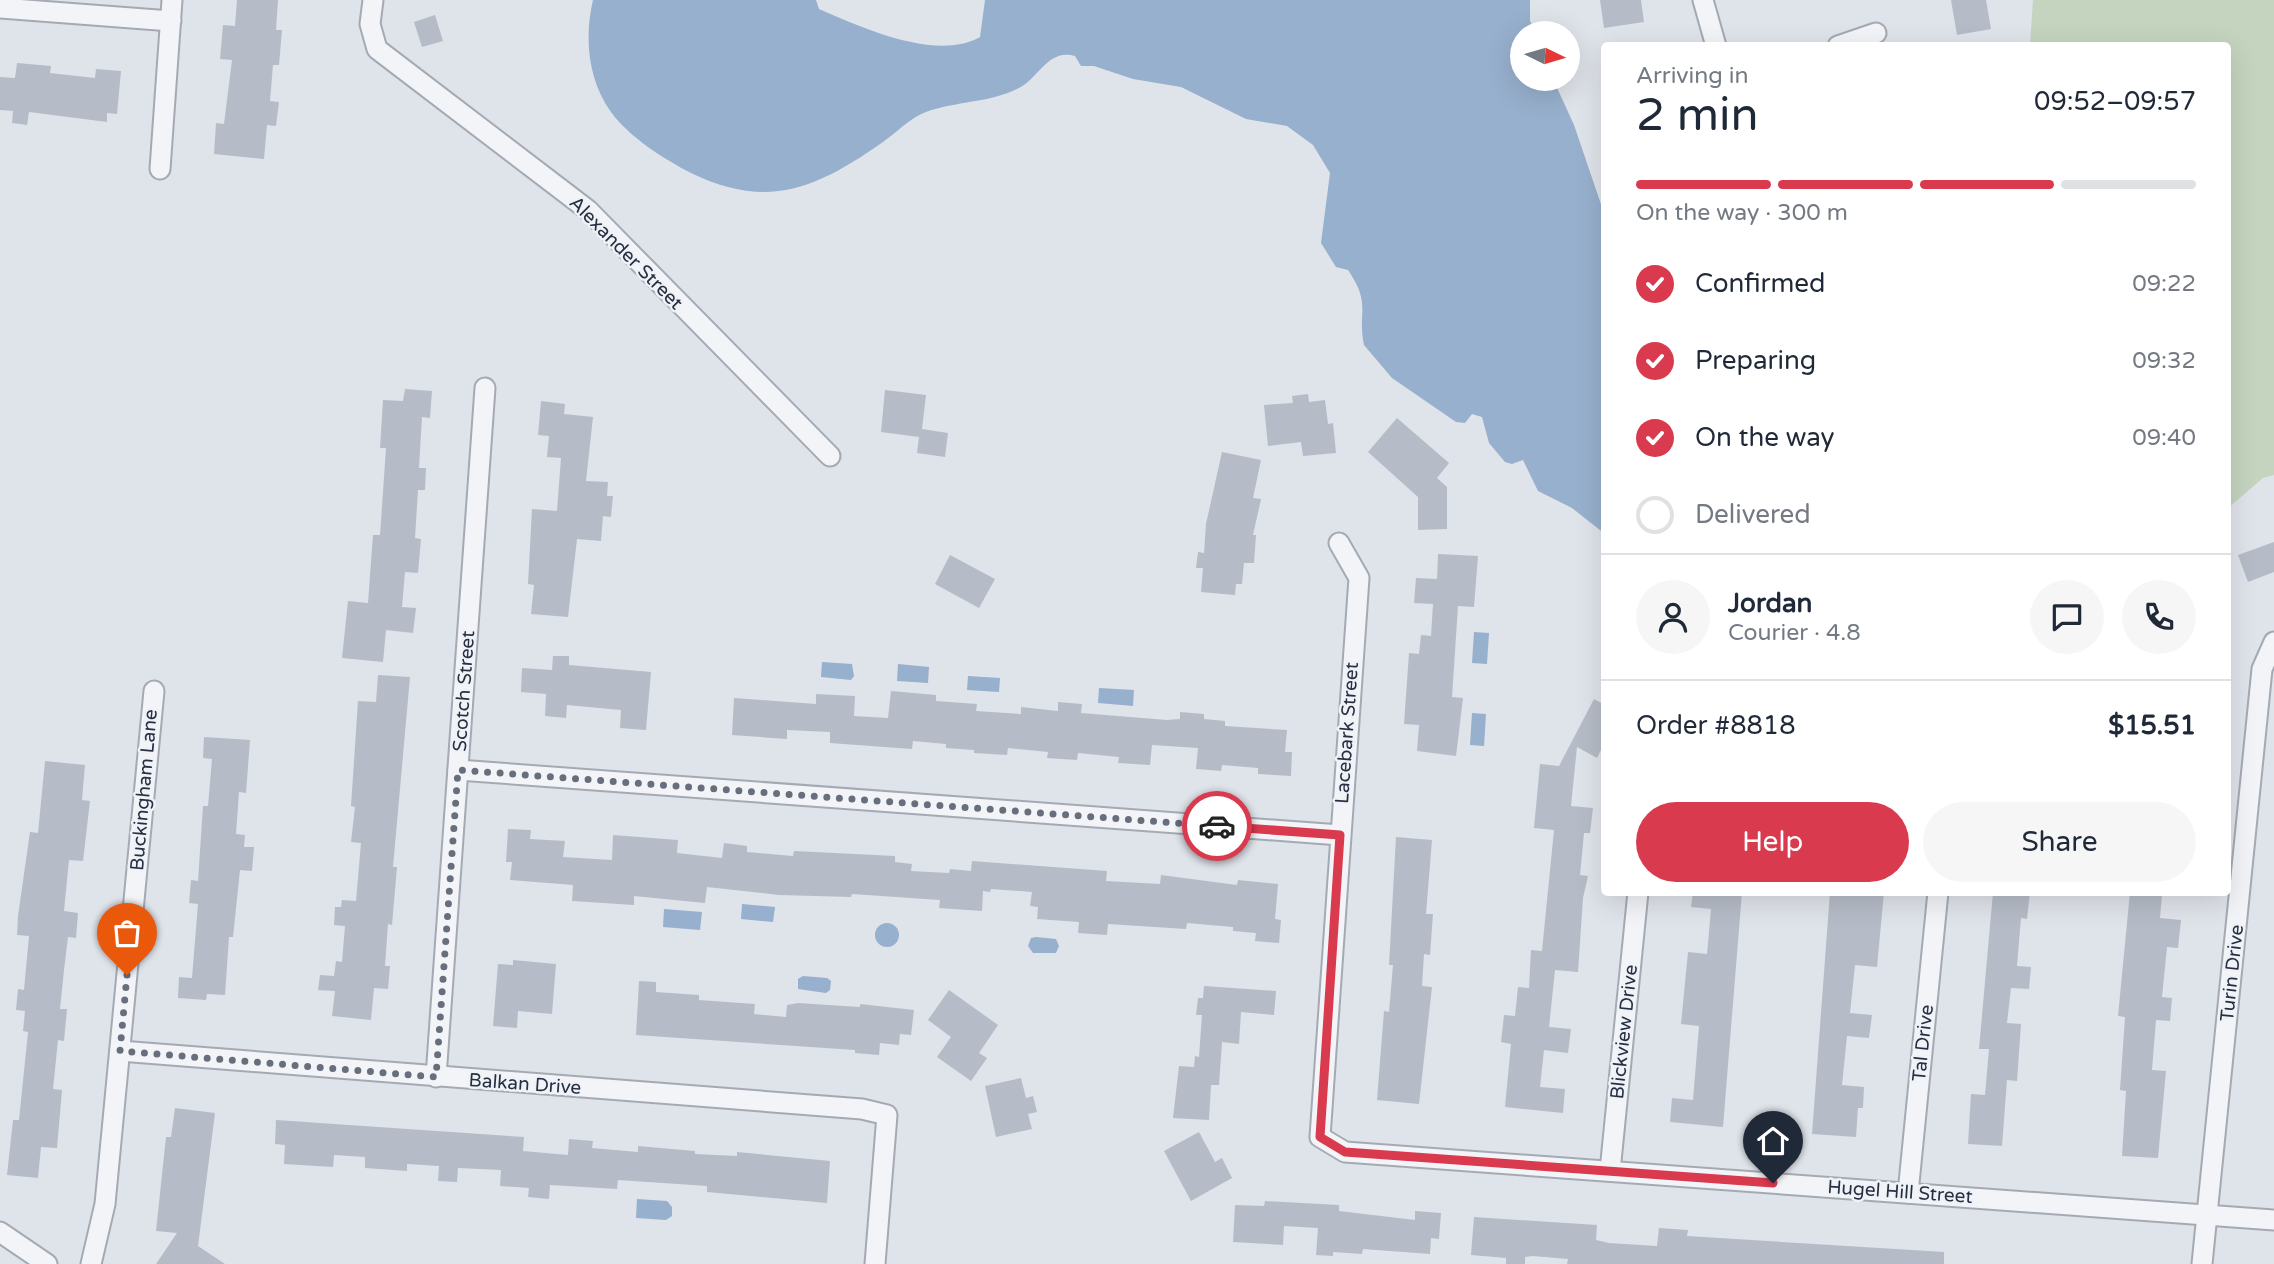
<!DOCTYPE html>
<meta charset="utf-8">
<style>
:root{--surface:#fff;--page:#f6f6f7;--text:#1f2937;--muted:#747a83;--line:#e0e1e3;--accent:#d93a4e}
body{margin:0;font-family:"Varela Round",sans-serif;background:var(--page);color:var(--text);height:100vh;display:flex;flex-direction:column;font-size:26px;white-space:nowrap}
*{box-sizing:border-box;margin:0}
p{font-size:23px;color:var(--muted)}
.icon{flex:none;width:38px;height:38px;fill:none;stroke:currentColor;stroke-width:2;stroke-linecap:round;stroke-linejoin:round}
.map{position:relative;flex:1;overflow:hidden}
.side{position:absolute;left:1601px;top:42px;width:630px;height:854px;display:flex;flex-direction:column;background:var(--surface);border-radius:7px;box-shadow:0 7px 28px #0002}
.side>*{flex:none}
.needle{width:46px;rotate:95deg}
.buttons{position:absolute;left:1510px;top:21px;display:grid;gap:14px}
.buttons a{display:grid;place-items:center;width:70px;height:70px;border-radius:50%;background:var(--surface);box-shadow:0 7px 28px #0002;font-size:35px}
.pin{position:absolute;display:grid;place-items:center;width:60px;height:60px;color:#fff;margin:-72px -30px;border-radius:50% 50% 50% 0;rotate:-45deg;box-shadow:0 0 7px #0007}
.pin .icon{rotate:45deg}
.courier{position:absolute;display:grid;place-items:center;width:70px;height:70px;margin:-35px;border:5px solid #d93a4e;border-radius:50%;background:#fff;color:#222;box-shadow:0 2px 9px #0007}
.headline em{font-style:normal;font-weight:600}
.headline div{display:flex;flex-direction:column-reverse}
.headline{display:flex;align-items:center;justify-content:space-between;height:119px;padding:0 35px}
h1{font-size:46px;font-weight:600;line-height:52px}
.bar{display:grid;grid-template-columns:repeat(4,1fr);gap:10px 7px;align-content:center;height:84px;padding:0 35px}
.bar i{height:9px;border-radius:5px;background:var(--line)}
.bar .on{background:var(--accent)}
.bar p{grid-column:span 4}
.line{display:flex;align-items:center;gap:18px;padding:0 35px;border-top:2px solid var(--line)}
.line div{flex:1}
.round{display:grid;place-items:center;flex:none;width:74px;height:74px;border-radius:37px;background:var(--page)}
ol{padding:0 35px;list-style:none}
li{display:flex;align-items:center;gap:21px;height:77px}
li p{margin-inline-start:auto}
li .icon{padding:7px;border-radius:50%;background:var(--accent);color:#fff;stroke-width:4}
li:last-child{color:var(--muted)}
li i{width:38px;height:38px;border:4px solid var(--line);border-radius:50%}
.button{display:flex;gap:14px;margin-top:auto;padding:14px 35px}
.button a{flex:1;height:80px;border-radius:42px;background:var(--accent);color:#fff;font-size:28px;font-weight:600;line-height:80px;text-align:center}
.button a+a{background:var(--page);color:var(--text)}
.map>svg:first-child{display:block}
.green{fill:#c4d4bf}
.water{fill:#97b0cd}
.building{fill:#b6bcc7}
.lines{fill:none;stroke-linecap:round;stroke-linejoin:round}
.minor-casing{stroke:#a4aab4;stroke-width:23}
.minor{stroke:#f2f4f7;stroke-width:19}
.done{stroke:#676f7d;stroke-width:7;stroke-dasharray:0 12.6}
.route{stroke:#d93a4e;stroke-width:9}
.labels{text-anchor:middle;dominant-baseline:central;stroke-width:5;stroke-linejoin:round;paint-order:stroke}
.street-label{font-size:19px;fill:#273042;stroke:#eff2f7}
</style>
<div class="map">
<svg width="2274" height="1264" viewBox="0 0 2274 1264">
<rect width="100%" height="100%" fill="#dfe3ea"/>
<polygon class="green" points="2033,0 2274,0 2274,475 2263,478 2228,508 2228,46 2030,45"/>
<g class="water">
<path d="M593,0H816L819,9C861,27 936,62 980,37L985,0H1530V21L1537,33H1522V79H1553L1574,125L1605,216V534L1572,508L1538,491L1523,460L1512,464L1505,462L1489,443L1482,417L1472,414L1465,423L1456,422L1392,378L1364,345C1357,311 1372,305 1348,270L1336,267L1321,243L1330,173L1313,145L1287,126L1246,119L1181,87L1133,79L1094,66H1081L1075,56C1048,48 1038,79 1019,88C990,103 956,101 926,112C910,118 897,132 883,142C816,189 767,210 691,173C664,159 629,137 611,112C588,80 584,38 593,0Z"/>
<polygon points="1474,632 1489,633 1487,664 1472,663"/>
<polygon points="822,662 852,664 854,676 851,680 821,677"/>
<polygon points="898,664 929,667 928,683 897,681"/>
<polygon points="968,676 1000,678 999,692 967,690"/>
<polygon points="1099,688 1134,690 1133,706 1098,703"/>
<polygon points="1472,713 1486,714 1484,746 1470,745"/>
<polygon points="742,904 775,907 773,922 741,919"/>
<polygon points="664,909 702,912 700,930 663,927"/>
<circle cx="887" cy="935" r="12"/>
<polygon points="1036,937 1056,939 1059,946 1056,953 1033,953 1028,946 1031,938"/>
<polygon points="803,976 827,978 831,981 830,990 826,993 798,989 798,979"/>
<polygon points="637,1199 667,1201 672,1207 672,1216 666,1220 636,1218"/>
</g>
<g class="building">
<polygon points="237,0 278,0 276,30 282,30 279,65 273,65 270,101 279,102 276,126 267,125 264,159 214,154 216,123 224,124 232,60 220,59 223,25 235,26"/>
<polygon points="1600,0 1641,0 1644,22 1604,28"/>
<polygon points="1951,0 1986,0 1991,29 1957,35"/>
<polygon points="435,15 443,41 422,47 414,22"/>
<polygon points="17,63 51,66 50,73 95,78 96,69 121,71 117,114 107,113 107,122 29,112 27,125 12,123 13,111 0,110 0,77 15,78"/>
<polygon points="405,389 432,391 430,418 422,417 419,468 426,468 425,490 418,490 415,538 421,539 418,573 405,572 402,607 416,608 413,633 386,630 383,662 342,658 348,601 368,603 373,535 380,535 386,448 380,448 383,400 403,401"/>
<polygon points="885,390 926,395 922,429 948,433 945,457 917,453 919,437 881,432"/>
<polygon points="1308,394 1309,402 1325,400 1328,424 1333,423 1336,453 1303,456 1301,442 1268,446 1264,405 1293,403 1292,396"/>
<polygon points="541,401 565,404 564,414 593,417 586,481 608,482 607,496 613,496 611,517 603,516 601,541 577,539 568,617 531,614 534,585 528,584 532,509 557,511 561,458 547,457 549,436 538,435"/>
<polygon points="1397,418 1449,463 1437,478 1447,487 1447,529 1418,530 1418,497 1368,452"/>
<polygon points="1222,452 1261,460 1253,498 1261,499 1253,535 1256,535 1254,563 1244,563 1242,584 1236,584 1235,595 1201,592 1203,568 1196,568 1198,552 1204,553 1206,524"/>
<polygon points="2274,542 2274,572 2248,582 2238,555"/>
<polygon points="1438,554 1478,556 1474,607 1458,606 1452,697 1463,698 1456,756 1417,751 1419,725 1404,724 1409,653 1419,654 1421,635 1431,636 1433,604 1414,603 1416,578 1437,579"/>
<polygon points="950,555 995,579 979,608 935,584"/>
<polygon points="553,656 569,656 569,665 651,672 646,730 620,728 621,710 567,705 566,718 545,716 546,694 521,692 522,668 552,670"/>
<polygon points="378,675 410,677 393,867 397,867 392,925 388,924 385,966 390,966 388,989 374,988 371,1020 332,1016 335,991 318,990 320,975 334,976 336,961 342,962 345,926 334,925 335,907 341,907 342,900 356,901 361,843 351,842 355,807 351,806 358,701 376,702"/>
<polygon points="891,691 936,695 936,701 977,704 976,711 1021,714 1021,707 1058,711 1058,702 1082,704 1081,713 1167,720 1180,719 1180,712 1204,714 1204,719 1225,721 1225,726 1287,730 1285,752 1292,752 1291,776 1258,774 1258,768 1222,765 1221,771 1196,769 1198,748 1152,745 1150,765 1118,763 1119,757 1078,753 1077,760 1047,758 1048,752 1008,748 1007,755 974,753 974,750 946,748 946,744 913,741 912,749 830,743 830,732 787,730 787,739 732,735 734,698 816,704 816,694 855,696 854,716 888,718"/>
<polygon points="1594,699 1605,705 1605,742 1597,758 1577,747 1571,806 1593,808 1590,833 1584,833 1580,875 1588,876 1583,898 1578,972 1555,970 1549,1027 1571,1029 1568,1053 1544,1050 1540,1087 1565,1089 1563,1113 1505,1107 1511,1044 1501,1042 1504,1015 1515,1016 1518,987 1529,988 1531,950 1542,951 1554,830 1534,828 1540,764 1559,766"/>
<polygon points="204,737 250,740 246,793 239,792 236,834 245,835 244,847 254,847 252,871 240,870 233,937 229,937 225,995 207,994 206,1000 178,998 179,977 192,978 198,904 189,903 191,880 198,881 203,806 208,806 212,759 203,758"/>
<polygon points="45,761 85,765 82,800 90,801 83,861 69,860 64,911 78,913 76,938 68,937 64,970 60,1009 67,1009 64,1041 58,1040 53,1089 62,1090 57,1148 41,1147 38,1178 7,1175 13,1120 19,1120 28,1032 23,1031 25,1011 16,1010 18,989 24,990 29,936 17,935 18,916 30,832 38,833"/>
<polygon points="508,829 531,830 530,839 565,841 563,857 612,860 613,835 678,840 677,853 722,858 724,843 747,846 747,852 793,856 794,851 895,856 895,862 912,864 911,871 949,873 950,869 971,871 972,861 1107,871 1106,881 1160,884 1161,875 1237,885 1238,880 1278,884 1275,919 1281,920 1279,943 1255,941 1256,933 1233,931 1233,927 1187,923 1186,929 1108,924 1107,935 1078,933 1079,922 1037,919 1038,907 1030,906 1032,892 991,889 990,892 983,891 982,911 939,908 940,900 852,894 851,897 779,895 707,887 705,903 634,896 634,905 572,901 573,885 510,880 512,862 506,862"/>
<polygon points="1396,837 1432,840 1426,914 1433,914 1430,955 1424,954 1422,986 1432,987 1419,1104 1377,1100 1384,1011 1389,1012 1393,965 1389,965"/>
<polygon points="1693,892 1742,892 1723,1127 1670,1122 1672,1098 1693,1100 1699,1026 1681,1024 1688,952 1707,954 1711,909 1691,907"/>
<polygon points="1830,892 1884,892 1877,967 1855,965 1850,1013 1872,1015 1869,1038 1847,1036 1842,1085 1864,1087 1863,1108 1858,1108 1856,1137 1812,1134"/>
<polygon points="1993,892 2030,892 2027,919 2021,918 2017,966 2031,967 2029,989 2011,988 2007,1023 2021,1024 2017,1081 2007,1080 2002,1146 1968,1144 1971,1094 1985,1095 1989,1049 1979,1049"/>
<polygon points="2130,892 2162,895 2160,918 2181,920 2178,948 2167,947 2162,997 2172,998 2170,1021 2156,1020 2152,1070 2166,1071 2158,1158 2122,1156 2126,1091 2120,1090 2125,1017 2118,1016"/>
<polygon points="513,960 556,964 552,1014 518,1011 517,1028 493,1026 498,964 513,965"/>
<polygon points="639,981 656,982 656,992 699,995 699,1000 755,1004 754,1014 786,1017 787,1005 798,1003 860,1007 860,1004 914,1010 911,1035 900,1034 899,1045 880,1043 879,1055 855,1053 855,1050 636,1035"/>
<polygon points="1204,986 1276,991 1274,1015 1241,1012 1239,1044 1222,1042 1219,1085 1211,1085 1209,1120 1173,1118 1179,1066 1194,1067 1195,1056 1199,1057 1202,1015 1196,1015 1198,998 1203,998"/>
<polygon points="949,990 998,1025 979,1053 987,1058 971,1081 937,1057 951,1037 928,1020"/>
<polygon points="1021,1078 1026,1098 1033,1096 1037,1112 1028,1114 1032,1129 996,1137 985,1086"/>
<polygon points="175,1108 215,1113 198,1246 225,1264 156,1264 177,1233 156,1231 166,1137 171,1137"/>
<polygon points="276,1120 524,1137 523,1151 568,1155 569,1139 593,1141 592,1148 638,1152 638,1146 695,1151 695,1154 737,1156 737,1152 830,1161 827,1203 707,1192 707,1186 618,1180 617,1189 550,1185 549,1199 528,1197 529,1188 500,1186 501,1170 458,1168 457,1182 438,1181 439,1166 407,1164 407,1171 365,1168 365,1157 334,1155 333,1167 284,1164 285,1145 275,1144"/>
<polygon points="1199,1132 1215,1162 1222,1158 1232,1178 1191,1201 1164,1151"/>
<polygon points="1265,1201 1339,1205 1339,1211 1415,1220 1415,1211 1441,1213 1439,1239 1431,1238 1430,1254 1363,1249 1362,1254 1333,1252 1333,1256 1316,1255 1318,1228 1284,1226 1283,1245 1233,1242 1235,1205 1264,1206"/>
<polygon points="1474,1217 1597,1225 1596,1240 1609,1243 1657,1246 1659,1228 1688,1230 1687,1236 1944,1252 1944,1264 1567,1264 1568,1259 1533,1256 1525,1257 1525,1264 1506,1264 1506,1258 1471,1255"/>
</g>
<g class="lines">
<g class="minor-casing">
<g id="minor">
<polyline points="373,0 370,24 377,49 588,210 830,456"/>
<polyline points="1703,0 1716,46"/>
<polyline points="0,8 171,21"/>
<polyline points="1838,46 1876,33"/>
<polyline points="160,169 172,0"/>
<polyline points="1339,543 1359,578 1320,1137 1345,1152 2274,1220"/>
<polyline points="458,770 1340,835"/>
<polyline points="120,1051 862,1109 887,1115 875,1264"/>
<polyline points="436,1077 485,388"/>
<polyline points="1610,1171 1638,892"/>
<polyline points="1908,1193 1938,892"/>
<polyline points="0,1232 47,1264"/>
<polyline points="91,1264 105,1204 154,691"/>
<polyline points="2202,1264 2262,669 2274,642"/>
</g>
</g>
<use href="#minor" class="minor"/>
</g>
<g class="lines">
<polyline class="done" points="127,975 120,1051 436,1077 458,770 1217,826"/>
<polyline class="route" points="1217,826 1340,835 1320,1137 1345,1152 1773,1183"/>
</g>
<g class="labels">
<g class="street-label">
<text transform="translate(626 253) rotate(45)">Alexander Street</text>
<text transform="translate(464 691) rotate(-86)">Scotch Street</text>
<text transform="translate(1347 733) rotate(-86)">Lacebark Street</text>
<text transform="translate(144 790) rotate(-85)">Buckingham Lane</text>
<text transform="translate(2232 973) rotate(-84)">Turin Drive</text>
<text transform="translate(1624 1032) rotate(-84)">Blickview Drive</text>
<text transform="translate(1923 1043) rotate(-84)">Tal Drive</text>
<text transform="translate(525 1084) rotate(4)">Balkan Drive</text>
<text transform="translate(1900 1192) rotate(4)">Hugel Hill Street</text>
</g>
</g>
</svg>
<div class="buttons">
<a><svg class="needle" viewBox="-14 -14 28 28"><path d="M0-13l5 13h-10z" fill="#e53935"/><path d="M0 13l5-13h-10z" fill="#747a83"/></svg></a>
</div>
<div class="pin" style="left:127px;top:975px;background:#ea580c"><svg class="icon" aria-label="bag" viewBox="0 0 24 24"><path d="M5 8h14l-1 12H6zM9 8a3 3 0 0 1 6 0"/></svg></div>
<div class="pin" style="left:1773px;top:1183px;background:#1f2937"><svg class="icon" aria-label="home" viewBox="0 0 24 24"><path d="M3 11l9-7 9 7M6 9v11h12V9"/></svg></div>
<div class="courier" style="left:1217px;top:826px"><svg class="icon" aria-label="car" viewBox="0 0 24 24"><path d="M5 17H2v-5l4-1 3-4h7l3 4 3 1v5h-3M9 17h6M6 11h13"/><circle cx="7" cy="17" r="2"/><circle cx="17" cy="17" r="2"/></svg></div>
<section class="side">
<div class="headline"><div><h1>2 min</h1><p>Arriving in</p></div><em>09:52–09:57</em></div>
<div class="bar"><i class="on"></i><i class="on"></i><i class="on"></i><i></i><p>On the way · 300 m</p></div>
<ol>
<li><svg class="icon" aria-label="check" viewBox="0 0 24 24"><path d="M5 12l5 5 9-10"/></svg>Confirmed<p>09:22</p></li>
<li><svg class="icon" aria-label="check" viewBox="0 0 24 24"><path d="M5 12l5 5 9-10"/></svg>Preparing<p>09:32</p></li>
<li><svg class="icon" aria-label="check" viewBox="0 0 24 24"><path d="M5 12l5 5 9-10"/></svg>On the way<p>09:40</p></li>
<li><i></i>Delivered</li>
</ol>
<div class="line" style="height:126px"><a class="round"><svg class="icon" aria-label="person" viewBox="0 0 24 24"><circle cx="12" cy="8" r="4"/><path d="M4 21q1-7 8-7t8 7"/></svg></a><div><b>Jordan</b><p>Courier · 4.8</p></div><a class="round"><svg class="icon" aria-label="chat" viewBox="0 0 24 24"><path d="M4 5h16v11H9l-5 4z"/></svg></a><a class="round"><svg class="icon" aria-label="phone" viewBox="0 0 24 24"><path d="M5 4h4l2 5-3 2q2 4 5 5l2-3 5 2v4C11 20 4 13 5 4z"/></svg></a></div>
<div class="line" style="height:91px"><div>Order #8818</div><b>$15.51</b></div>
<div class="button"><a>Help</a><a>Share</a></div>
</section>
</div>
